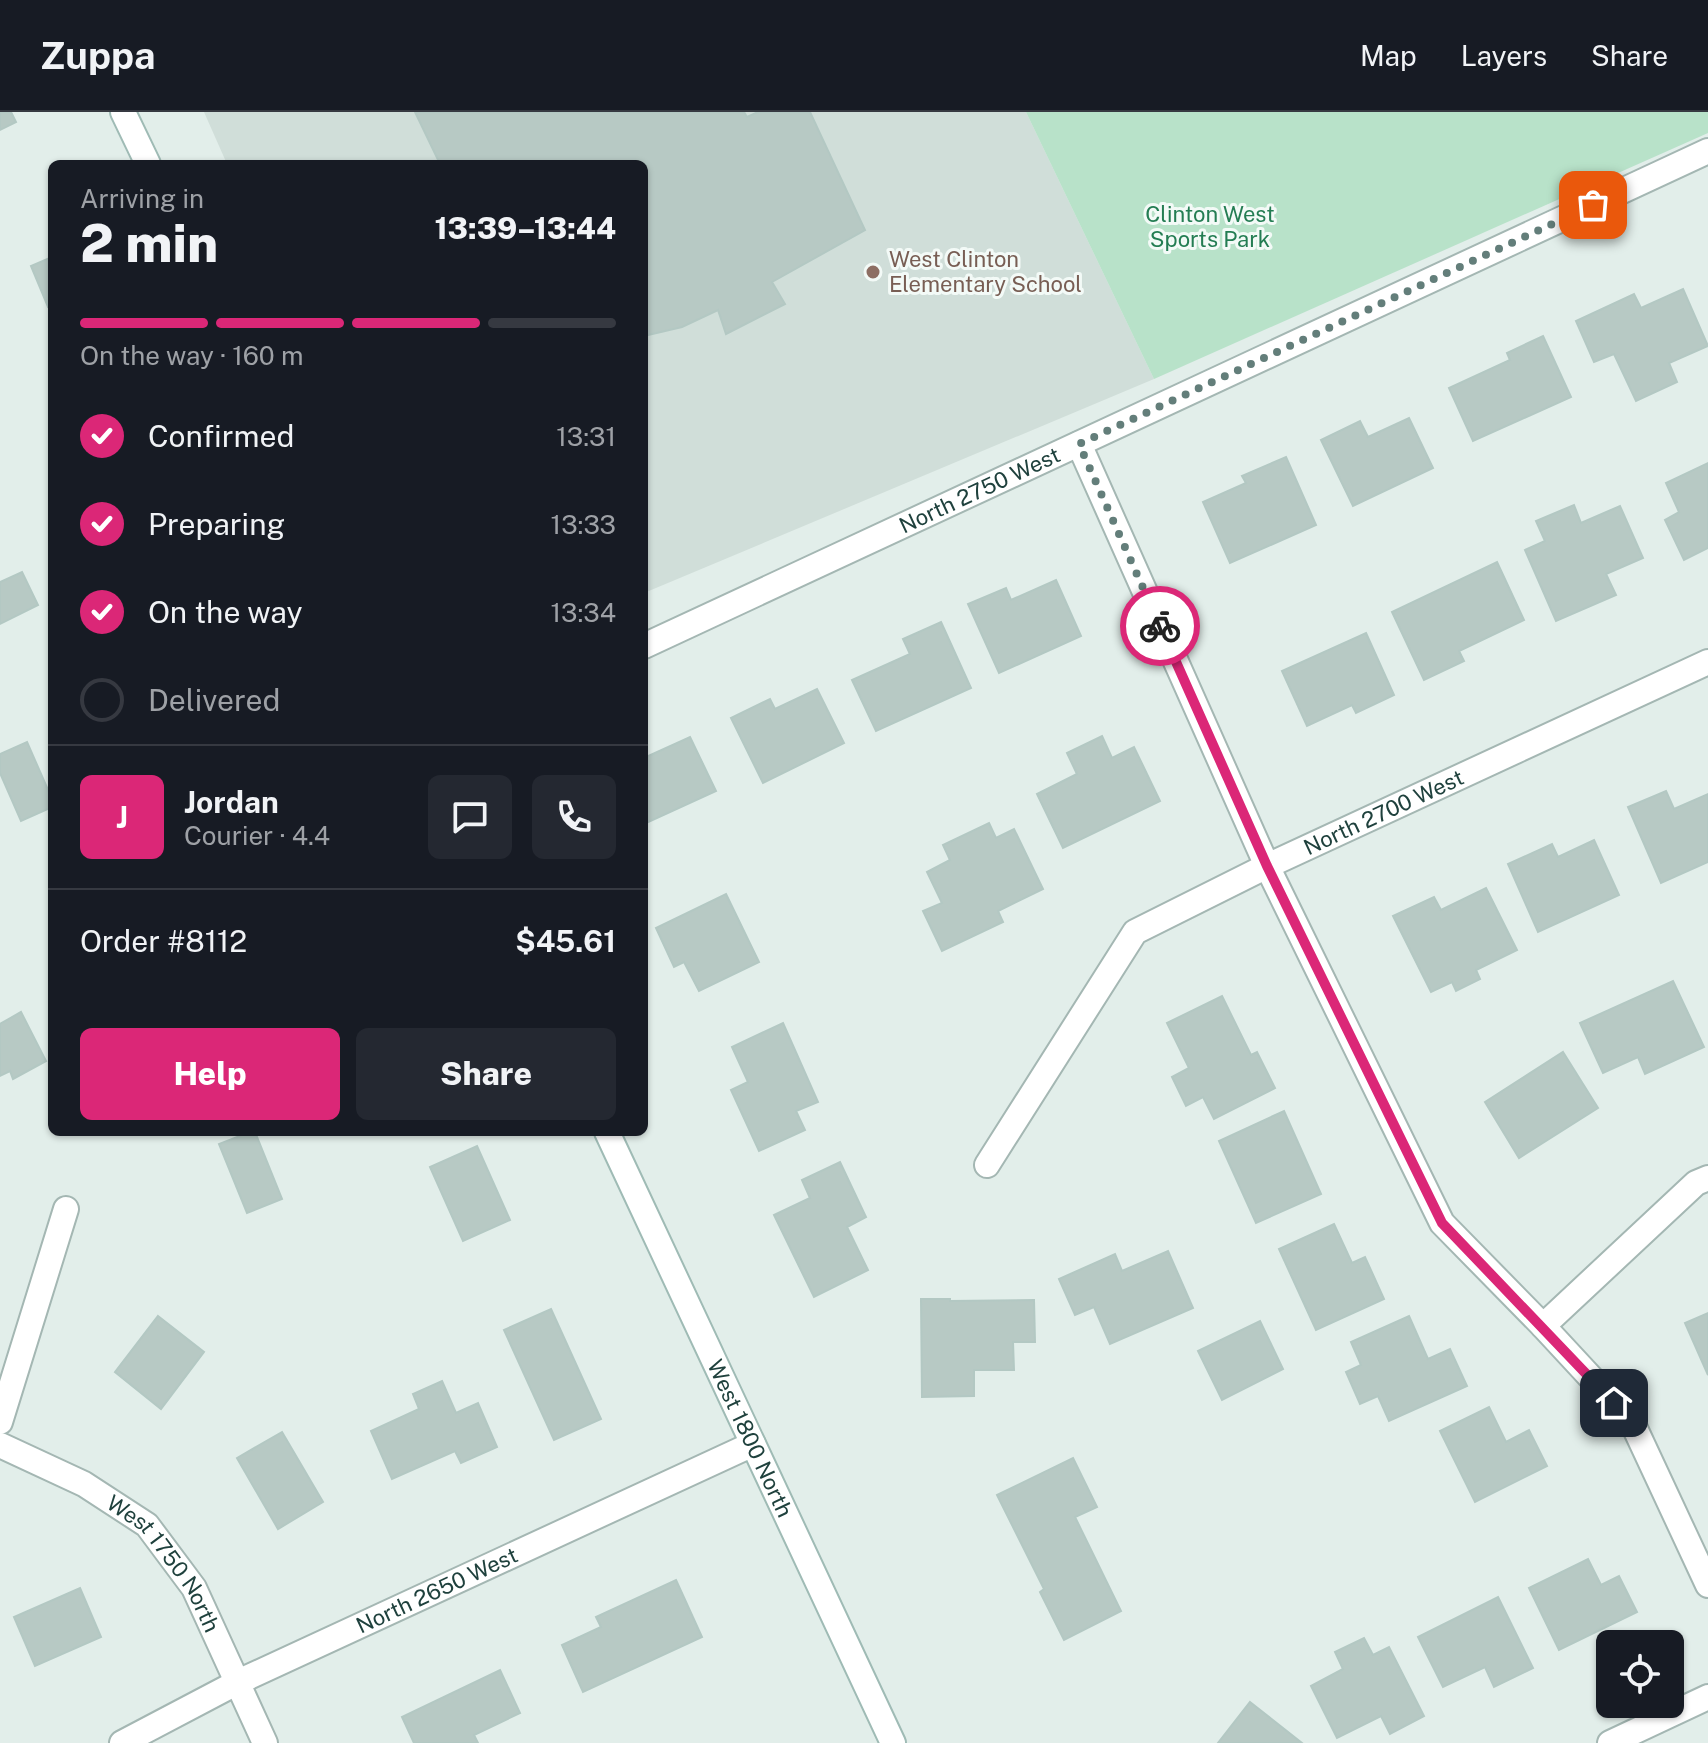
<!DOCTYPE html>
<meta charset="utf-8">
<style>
:root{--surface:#171b24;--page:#242831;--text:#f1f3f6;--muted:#9ea1a6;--line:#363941;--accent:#db2777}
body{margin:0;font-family:"Public Sans",sans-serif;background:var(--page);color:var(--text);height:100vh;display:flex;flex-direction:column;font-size:30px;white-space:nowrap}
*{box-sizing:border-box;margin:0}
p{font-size:26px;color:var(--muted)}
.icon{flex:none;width:44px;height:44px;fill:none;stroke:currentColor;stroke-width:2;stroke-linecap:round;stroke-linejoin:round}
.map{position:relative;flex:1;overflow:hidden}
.panel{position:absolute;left:48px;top:48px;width:600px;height:976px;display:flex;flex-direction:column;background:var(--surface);border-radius:12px;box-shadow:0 2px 6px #0004}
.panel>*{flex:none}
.controls{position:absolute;left:1596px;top:1518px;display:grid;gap:16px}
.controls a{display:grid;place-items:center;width:88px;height:88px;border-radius:12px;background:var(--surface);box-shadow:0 2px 6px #0004;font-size:40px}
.pin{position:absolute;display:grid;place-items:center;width:68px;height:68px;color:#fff;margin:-34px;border-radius:16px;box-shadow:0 4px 12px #0006}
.courier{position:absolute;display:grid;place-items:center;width:80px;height:80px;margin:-40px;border:6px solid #db2777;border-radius:50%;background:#fff;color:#222;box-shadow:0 2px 10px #0007}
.summary em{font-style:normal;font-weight:800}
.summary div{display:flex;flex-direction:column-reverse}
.summary{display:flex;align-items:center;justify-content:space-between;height:136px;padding:0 32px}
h1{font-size:52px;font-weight:800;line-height:60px}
.bar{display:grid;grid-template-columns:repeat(4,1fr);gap:12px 8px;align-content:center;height:96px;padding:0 32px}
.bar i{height:10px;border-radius:6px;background:var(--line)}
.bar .active{background:var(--accent)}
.bar p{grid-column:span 4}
.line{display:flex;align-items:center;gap:20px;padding:0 32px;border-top:2px solid var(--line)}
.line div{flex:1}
.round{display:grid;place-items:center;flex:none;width:84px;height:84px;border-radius:12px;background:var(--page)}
ol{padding:0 32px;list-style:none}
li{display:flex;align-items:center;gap:24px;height:88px}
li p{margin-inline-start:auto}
li .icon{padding:8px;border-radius:50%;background:var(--accent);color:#fff;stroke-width:4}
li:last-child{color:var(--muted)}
li i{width:44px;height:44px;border:4px solid var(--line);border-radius:50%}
.primary-button{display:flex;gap:16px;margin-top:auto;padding:16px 32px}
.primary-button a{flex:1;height:92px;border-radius:12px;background:var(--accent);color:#fff;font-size:32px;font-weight:800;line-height:92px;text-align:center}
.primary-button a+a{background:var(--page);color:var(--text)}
header{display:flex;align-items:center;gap:48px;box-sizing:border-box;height:112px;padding:0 40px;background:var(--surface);border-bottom:2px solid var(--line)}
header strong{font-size:38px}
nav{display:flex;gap:44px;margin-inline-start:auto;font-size:28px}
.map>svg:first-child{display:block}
.built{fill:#d0ded9}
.green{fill:#b8e2c9}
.building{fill:#b7c9c4;stroke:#b3c8c3;stroke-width:2}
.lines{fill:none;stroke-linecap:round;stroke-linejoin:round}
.street-casing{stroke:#a4b7b3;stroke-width:28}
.secondary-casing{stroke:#9fbbb5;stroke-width:28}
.street{stroke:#fff;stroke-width:24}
.secondary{stroke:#fff;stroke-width:24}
.done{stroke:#637e7a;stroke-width:8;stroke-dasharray:0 14.4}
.route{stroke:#db2777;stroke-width:10}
.education-dot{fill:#8d6e63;stroke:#f3faf7;stroke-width:3}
.labels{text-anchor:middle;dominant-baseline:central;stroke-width:6;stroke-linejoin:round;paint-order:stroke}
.park-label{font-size:22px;fill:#247d53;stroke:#f3faf7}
.education-label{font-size:22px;fill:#785e54;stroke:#f3faf7;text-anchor:start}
.street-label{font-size:22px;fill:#1f413d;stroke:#f3faf7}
</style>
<header>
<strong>Zuppa</strong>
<nav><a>Map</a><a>Layers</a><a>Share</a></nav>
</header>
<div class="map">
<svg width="1708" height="1631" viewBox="0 0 1708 1631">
<rect width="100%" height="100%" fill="#e2eeea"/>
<polygon class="built" points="204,0 1026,0 1154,267 644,481 644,52 227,52"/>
<polygon class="green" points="1026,0 1708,0 1708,21 1154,267"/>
<g class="building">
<polygon points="0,0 11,0 16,10 0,18"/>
<polygon points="415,0 744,0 747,5 758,0 810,0 865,118 772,170 785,192 726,222 718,198 682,215 644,224 644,52 440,52"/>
<polygon points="52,145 52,193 48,195 31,154"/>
<polygon points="1683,177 1708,234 1669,251 1677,270 1636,289 1614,242 1594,250 1576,209 1634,182 1641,196"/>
<polygon points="1543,224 1571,285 1473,329 1449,276 1510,248 1507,241"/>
<polygon points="1409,306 1433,356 1353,394 1321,328 1360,309 1368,325"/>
<polygon points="1286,345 1316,413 1230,451 1203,390 1246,371 1242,364"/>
<polygon points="1708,351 1708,436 1684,448 1665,408 1679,400 1666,371"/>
<polygon points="1574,393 1581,411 1620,394 1643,446 1606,462 1616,483 1556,509 1525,438 1545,429 1536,409"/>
<polygon points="1497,450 1524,508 1459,539 1464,549 1424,568 1392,500"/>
<polygon points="22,460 38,493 0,512 0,470"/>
<polygon points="1056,468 1081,524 999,561 968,492 1006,476 1011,488"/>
<polygon points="941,510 971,576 876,619 852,568 910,542 903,527"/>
<polygon points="1366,521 1394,583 1356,601 1352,593 1307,614 1282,559"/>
<polygon points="817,577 844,631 763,671 731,606 770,587 775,597"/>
<polygon points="1102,624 1112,646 1134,635 1160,689 1063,736 1037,682 1077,662 1067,641"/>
<polygon points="690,625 716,679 644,712 644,646"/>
<polygon points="27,630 52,687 52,695 21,709 0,661 0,642"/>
<polygon points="1666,679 1674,697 1708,682 1708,750 1661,771 1628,695"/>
<polygon points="989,711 996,726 1014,717 1043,777 998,799 1003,810 942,839 923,799 942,791 927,760 950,748 943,733"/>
<polygon points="1594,728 1619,783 1538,820 1508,752 1552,732 1558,745"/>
<polygon points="1486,776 1517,838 1476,858 1480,867 1456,879 1452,870 1431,880 1393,804 1434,785 1441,798"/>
<polygon points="726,782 759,850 699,879 684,850 674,855 656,816"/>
<polygon points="1673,869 1704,935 1645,962 1638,945 1603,961 1580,911"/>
<polygon points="1222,884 1251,943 1257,940 1275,976 1214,1007 1203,985 1186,994 1172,965 1189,956 1167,911"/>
<polygon points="21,900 46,949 13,967 10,959 0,964 0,912"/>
<polygon points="783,911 818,990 796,999 805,1018 759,1039 731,978 748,970 732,935"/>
<polygon points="1563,940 1598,996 1519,1046 1485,990"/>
<polygon points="1284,999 1321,1082 1256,1111 1219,1029"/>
<polygon points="250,1020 255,1020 282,1087 247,1101 219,1032"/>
<polygon points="477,1034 510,1108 463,1129 430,1055"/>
<polygon points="840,1050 866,1105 847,1115 868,1158 814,1185 774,1103 810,1086 802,1068"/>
<polygon points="1334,1112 1352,1151 1365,1145 1384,1187 1316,1218 1279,1137"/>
<polygon points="1168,1139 1193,1196 1110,1232 1094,1195 1075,1203 1059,1167 1115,1142 1122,1159"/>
<polygon points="921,1187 950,1187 950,1189 1034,1188 1035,1230 1013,1230 1014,1258 974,1258 974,1284 922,1285"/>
<polygon points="551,1197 601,1307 554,1328 504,1218"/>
<polygon points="1708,1201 1708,1263 1685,1211"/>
<polygon points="158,1204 204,1240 161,1297 115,1260"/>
<polygon points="1409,1204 1428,1247 1450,1237 1467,1274 1389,1309 1378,1284 1360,1292 1346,1260 1361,1253 1351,1230"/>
<polygon points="1260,1209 1283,1257 1222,1288 1198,1239"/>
<polygon points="442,1269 456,1301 478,1291 497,1335 461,1351 455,1339 392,1367 371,1319 419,1297 413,1282"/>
<polygon points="1489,1295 1506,1330 1529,1318 1547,1354 1475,1390 1440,1319"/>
<polygon points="282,1320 323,1390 278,1417 237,1346"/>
<polygon points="1073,1346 1097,1395 1075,1405 1121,1499 1064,1528 1040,1480 1044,1477 997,1383"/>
<polygon points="1588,1447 1601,1473 1619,1464 1637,1500 1559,1538 1529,1476"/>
<polygon points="676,1468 702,1525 583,1580 562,1533 601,1515 596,1505"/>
<polygon points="80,1476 101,1525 35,1554 14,1505"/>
<polygon points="1498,1485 1533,1556 1494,1575 1485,1555 1443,1575 1418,1525"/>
<polygon points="1364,1526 1373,1543 1389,1535 1424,1604 1390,1622 1381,1604 1337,1626 1311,1574 1343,1557 1335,1540"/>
<polygon points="500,1558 520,1601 474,1623 478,1631 414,1631 402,1605"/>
<polygon points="1250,1590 1302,1631 1218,1631"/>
</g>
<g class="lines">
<g class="street-casing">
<g id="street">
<polyline points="1079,332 1267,754 1442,1111 1543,1214 1632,1310 1708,1473"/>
<path id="s1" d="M644,534L1708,39"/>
<path id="s2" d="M987,1053L1135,820L1267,754L1708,550"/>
<polyline points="1543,1214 1696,1071 1708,1066"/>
<polyline points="0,1310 66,1097"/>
<path id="s3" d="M0,1333L84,1372L147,1413L194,1476L265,1631"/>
<path id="s4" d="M122,1631L238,1570L753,1332"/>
<polyline points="1610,1631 1708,1585"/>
</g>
</g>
<g class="secondary-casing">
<g id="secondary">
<polyline points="123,0 148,52"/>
<path id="s5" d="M607,1020L893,1631"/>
</g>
</g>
<use href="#street" class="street"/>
<use href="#secondary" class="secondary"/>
</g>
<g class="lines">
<polyline class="done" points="1160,514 1079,332 1593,93"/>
<polyline class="route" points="1160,514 1267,754 1442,1111 1614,1291"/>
</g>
<circle class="education-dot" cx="873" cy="160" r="8"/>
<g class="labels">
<g class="park-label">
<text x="1210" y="102">Clinton West<tspan x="1210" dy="25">Sports Park</tspan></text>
</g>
<g class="education-label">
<text x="889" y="147">West Clinton<tspan x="889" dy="25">Elementary School</tspan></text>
</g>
<g class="street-label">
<text stroke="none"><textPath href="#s1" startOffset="370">North 2750 West</textPath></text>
<text stroke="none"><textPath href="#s2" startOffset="552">North 2700 West</textPath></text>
<text stroke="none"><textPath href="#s5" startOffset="338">West 1800 North</textPath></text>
<text stroke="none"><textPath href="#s3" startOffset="208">West 1750 North</textPath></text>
<text stroke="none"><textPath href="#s4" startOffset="350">North 2650 West</textPath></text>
</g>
</g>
</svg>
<div class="controls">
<a><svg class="icon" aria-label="locate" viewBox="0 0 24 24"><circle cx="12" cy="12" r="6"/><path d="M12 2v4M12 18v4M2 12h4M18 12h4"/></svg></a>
</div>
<div class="pin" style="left:1593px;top:93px;background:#ea580c"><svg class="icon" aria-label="bag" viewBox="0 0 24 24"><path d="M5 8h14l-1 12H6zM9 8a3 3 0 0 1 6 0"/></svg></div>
<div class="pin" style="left:1614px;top:1291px;background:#1f2937"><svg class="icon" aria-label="home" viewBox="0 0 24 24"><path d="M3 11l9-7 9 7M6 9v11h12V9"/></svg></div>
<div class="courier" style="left:1160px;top:514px"><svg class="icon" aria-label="bike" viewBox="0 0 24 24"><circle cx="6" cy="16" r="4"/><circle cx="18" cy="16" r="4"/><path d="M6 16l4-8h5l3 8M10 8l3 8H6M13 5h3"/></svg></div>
<section class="panel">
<div class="summary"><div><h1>2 min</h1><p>Arriving in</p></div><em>13:39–13:44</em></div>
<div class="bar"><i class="active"></i><i class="active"></i><i class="active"></i><i></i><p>On the way · 160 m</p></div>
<ol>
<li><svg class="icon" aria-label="check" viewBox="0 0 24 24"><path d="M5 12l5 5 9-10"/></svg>Confirmed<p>13:31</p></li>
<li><svg class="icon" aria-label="check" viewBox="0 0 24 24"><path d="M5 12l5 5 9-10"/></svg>Preparing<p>13:33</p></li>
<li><svg class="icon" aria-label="check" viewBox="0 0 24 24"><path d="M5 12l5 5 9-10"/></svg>On the way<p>13:34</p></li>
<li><i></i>Delivered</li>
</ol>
<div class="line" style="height:144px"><b class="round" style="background:var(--accent);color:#fff">J</b><div><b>Jordan</b><p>Courier · 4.4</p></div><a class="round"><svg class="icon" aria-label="chat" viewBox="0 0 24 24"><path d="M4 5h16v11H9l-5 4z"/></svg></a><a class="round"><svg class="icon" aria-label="phone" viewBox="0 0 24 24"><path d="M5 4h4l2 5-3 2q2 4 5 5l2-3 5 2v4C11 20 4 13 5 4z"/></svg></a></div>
<div class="line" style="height:104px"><div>Order #8112</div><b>$45.61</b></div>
<div class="primary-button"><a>Help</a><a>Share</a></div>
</section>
</div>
